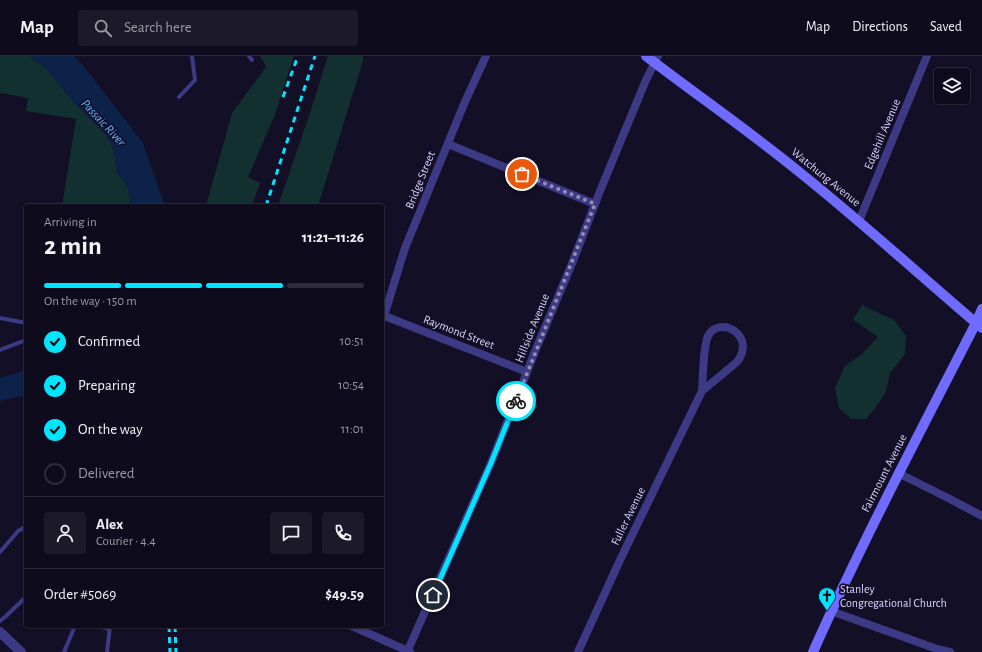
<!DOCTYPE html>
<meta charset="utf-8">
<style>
:root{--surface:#0e0b1c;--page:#1c1929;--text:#f1f3f6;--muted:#9b9ba3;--line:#2e2b3b;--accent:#00e5ff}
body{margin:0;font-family:"Alegreya Sans",sans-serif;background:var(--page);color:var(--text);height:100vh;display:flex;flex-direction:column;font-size:15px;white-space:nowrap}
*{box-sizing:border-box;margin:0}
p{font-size:13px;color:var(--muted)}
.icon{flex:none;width:22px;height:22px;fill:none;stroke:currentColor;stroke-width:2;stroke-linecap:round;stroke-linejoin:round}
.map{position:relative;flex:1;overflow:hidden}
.sheet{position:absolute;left:24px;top:148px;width:360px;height:424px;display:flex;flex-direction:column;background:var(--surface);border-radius:4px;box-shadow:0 1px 3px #0004,0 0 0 1px var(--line)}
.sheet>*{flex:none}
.controls{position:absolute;left:934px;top:12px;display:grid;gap:8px}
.controls a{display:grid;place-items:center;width:36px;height:36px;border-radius:4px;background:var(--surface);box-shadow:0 1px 3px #0004,0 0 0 1px var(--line);font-size:20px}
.pin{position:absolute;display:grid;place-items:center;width:34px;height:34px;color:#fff;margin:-17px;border:2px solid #fff;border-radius:50%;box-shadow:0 1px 4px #0007}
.courier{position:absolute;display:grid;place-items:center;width:40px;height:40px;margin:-20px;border:3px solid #00e5ff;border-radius:50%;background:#fff;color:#222;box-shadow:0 1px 5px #0007}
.summary em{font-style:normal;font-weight:600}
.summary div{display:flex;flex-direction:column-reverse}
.summary{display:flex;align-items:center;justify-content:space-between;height:68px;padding:0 20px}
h1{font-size:26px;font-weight:600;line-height:30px}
.bar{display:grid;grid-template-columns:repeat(4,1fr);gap:6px 4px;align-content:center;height:48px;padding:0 20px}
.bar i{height:5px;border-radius:3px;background:var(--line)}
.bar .selected{background:var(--accent)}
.bar p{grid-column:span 4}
.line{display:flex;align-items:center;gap:10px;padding:0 20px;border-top:1px solid var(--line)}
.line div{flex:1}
.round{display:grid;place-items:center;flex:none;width:42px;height:42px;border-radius:4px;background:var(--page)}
ol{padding:0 20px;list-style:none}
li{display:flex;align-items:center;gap:12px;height:44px}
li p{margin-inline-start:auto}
li .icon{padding:4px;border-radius:50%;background:var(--accent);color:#111;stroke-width:4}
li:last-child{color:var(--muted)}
li i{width:22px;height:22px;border:2px solid var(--line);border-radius:50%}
header{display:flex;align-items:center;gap:24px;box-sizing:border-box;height:56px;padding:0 20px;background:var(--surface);border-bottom:1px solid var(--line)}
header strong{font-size:19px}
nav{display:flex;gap:22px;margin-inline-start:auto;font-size:14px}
.search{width:280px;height:36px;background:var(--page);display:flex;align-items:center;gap:10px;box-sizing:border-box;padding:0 14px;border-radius:4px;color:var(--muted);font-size:15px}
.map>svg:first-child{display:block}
.green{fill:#12302f}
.water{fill:#0c2248}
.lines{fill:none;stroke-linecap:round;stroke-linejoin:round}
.service{stroke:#3d3a85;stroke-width:4}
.minor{stroke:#3d3a85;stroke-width:8}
.tertiary{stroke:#3d3a85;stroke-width:10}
.secondary{stroke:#6f6bff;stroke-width:10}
.rail{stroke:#00e5ff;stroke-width:3;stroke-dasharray:6 5;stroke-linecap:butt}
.done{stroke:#948fb3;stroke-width:4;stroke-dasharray:0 7.2}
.route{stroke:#00e5ff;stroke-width:5}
.labels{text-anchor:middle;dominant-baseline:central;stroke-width:3.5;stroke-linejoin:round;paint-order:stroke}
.street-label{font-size:12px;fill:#d9d4ff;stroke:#130f26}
.poi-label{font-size:12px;fill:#d9d4ff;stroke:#130f26;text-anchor:start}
.water-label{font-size:13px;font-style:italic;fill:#62b6ff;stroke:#130f26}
</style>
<header>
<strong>Map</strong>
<div class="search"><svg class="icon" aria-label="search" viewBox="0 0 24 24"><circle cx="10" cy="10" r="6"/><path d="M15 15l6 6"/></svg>Search here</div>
<nav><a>Map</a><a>Directions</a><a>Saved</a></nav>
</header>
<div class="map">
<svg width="982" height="596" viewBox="0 0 982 596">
<rect width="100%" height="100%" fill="#130f26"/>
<g class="green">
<polygon points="0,0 30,0 48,14 70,42 106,79 114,95 117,116 128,131 131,150 62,150 76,63 26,55 28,42 0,37"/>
<polygon points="260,0 294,0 274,61 248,121 260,127 252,150 206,150 232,57 266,11"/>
<polygon points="328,0 363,0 363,5 318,150 278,150 310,57"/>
<polygon points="862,249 894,264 906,280 905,298 890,317 886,336 875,352 866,363 851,363 839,352 835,332 845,310 862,298 878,281 853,264"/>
</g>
<g class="water">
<polygon points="30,0 74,0 83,9 143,87 165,150 131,150 128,131 117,115 114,95 106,79 70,42 48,14"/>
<polygon points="26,314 26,339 0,345 0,322"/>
</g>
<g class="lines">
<g class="service">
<polyline points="249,0 252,4"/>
<polyline points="179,41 195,24 192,0"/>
<polyline points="0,262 26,267"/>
<polyline points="0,294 26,284"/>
<polyline points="0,496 18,475 25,471 26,472"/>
<polyline points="0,565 6,560 26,541"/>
<polyline points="98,570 109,573"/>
<polyline points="64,596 75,570"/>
<polyline points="107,596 110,570"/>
</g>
<g class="minor">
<polyline points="448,88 595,148"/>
<polyline points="859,165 927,0"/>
<polyline points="382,259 527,316"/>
<polyline points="384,260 405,192 464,48 486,0"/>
<polyline points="898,417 950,443 982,460"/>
<polyline points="831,555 937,593 950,596"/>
<polyline points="352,570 410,596"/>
<polyline points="407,596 491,407 536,293 571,210 600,135 646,24 658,0"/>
<path d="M578,596L620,504L702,335L737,306C757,280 720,258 708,280C703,291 703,322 702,335"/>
</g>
<polyline class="tertiary" points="0,576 21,596"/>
<g class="secondary">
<path d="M646,0C698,40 752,77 803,119C864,168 922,221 982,272"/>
<path d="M813,596C863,484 920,376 976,267L982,253"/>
</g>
<g class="rail">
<polyline points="283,41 298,0"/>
<polyline points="266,150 315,0"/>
<polyline points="169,570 170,596"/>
<polyline points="175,570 176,596"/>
</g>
</g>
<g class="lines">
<polyline class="done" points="516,345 595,148 522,118"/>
<polyline class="route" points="433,539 491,407 516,345"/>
</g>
<defs>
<g id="church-pin" transform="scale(0.9)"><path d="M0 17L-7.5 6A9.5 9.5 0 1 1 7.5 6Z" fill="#00e5ff" stroke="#130f26"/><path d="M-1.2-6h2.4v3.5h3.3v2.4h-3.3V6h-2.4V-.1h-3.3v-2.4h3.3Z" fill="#111"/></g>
</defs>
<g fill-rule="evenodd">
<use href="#church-pin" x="827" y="540"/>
</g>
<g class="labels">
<g class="street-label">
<text transform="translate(882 78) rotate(-67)">Edgehill Avenue</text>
<text transform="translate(826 121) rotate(39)">Watchung Avenue</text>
<text transform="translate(420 124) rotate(-68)">Bridge Street</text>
<text transform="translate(532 272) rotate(-68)">Hillside Avenue</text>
<text transform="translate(459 276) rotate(21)">Raymond Street</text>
<text transform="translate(884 417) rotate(-63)">Fairmount Avenue</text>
<text transform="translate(628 460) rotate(-64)">Fuller Avenue</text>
</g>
<g class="poi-label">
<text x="840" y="533">Stanley<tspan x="840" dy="14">Congregational Church</tspan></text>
</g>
<g class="water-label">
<text transform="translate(103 67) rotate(47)">Passaic River</text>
</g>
</g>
</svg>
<div class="controls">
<a><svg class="icon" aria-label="layers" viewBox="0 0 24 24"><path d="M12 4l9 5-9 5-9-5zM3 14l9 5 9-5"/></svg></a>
</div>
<div class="pin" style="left:522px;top:118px;background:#ea580c"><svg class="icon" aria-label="bag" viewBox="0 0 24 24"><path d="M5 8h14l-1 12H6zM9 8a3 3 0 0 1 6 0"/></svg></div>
<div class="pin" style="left:433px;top:539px;background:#1f2937"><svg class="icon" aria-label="home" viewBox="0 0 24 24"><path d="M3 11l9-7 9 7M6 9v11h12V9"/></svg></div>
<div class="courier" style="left:516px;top:345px"><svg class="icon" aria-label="bike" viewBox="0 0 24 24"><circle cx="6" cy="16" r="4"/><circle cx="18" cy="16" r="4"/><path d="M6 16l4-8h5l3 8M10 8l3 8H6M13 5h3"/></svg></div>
<section class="sheet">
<div class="summary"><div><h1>2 min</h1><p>Arriving in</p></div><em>11:21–11:26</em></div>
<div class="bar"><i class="selected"></i><i class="selected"></i><i class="selected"></i><i></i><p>On the way · 150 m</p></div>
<ol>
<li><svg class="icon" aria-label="check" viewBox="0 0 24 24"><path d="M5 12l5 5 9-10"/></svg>Confirmed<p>10:51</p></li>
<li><svg class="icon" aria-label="check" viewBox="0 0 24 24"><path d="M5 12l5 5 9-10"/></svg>Preparing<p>10:54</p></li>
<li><svg class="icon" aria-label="check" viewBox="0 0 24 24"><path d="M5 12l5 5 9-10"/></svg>On the way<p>11:01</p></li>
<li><i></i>Delivered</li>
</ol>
<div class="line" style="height:72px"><a class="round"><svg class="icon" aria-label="person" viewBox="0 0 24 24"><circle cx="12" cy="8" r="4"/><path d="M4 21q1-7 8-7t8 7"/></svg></a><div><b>Alex</b><p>Courier · 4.4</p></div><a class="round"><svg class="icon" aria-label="chat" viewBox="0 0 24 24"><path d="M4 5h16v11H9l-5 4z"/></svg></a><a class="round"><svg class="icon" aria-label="phone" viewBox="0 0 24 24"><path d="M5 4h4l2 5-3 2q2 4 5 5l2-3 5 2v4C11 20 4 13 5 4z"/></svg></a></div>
<div class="line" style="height:52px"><div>Order #5069</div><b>$49.59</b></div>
</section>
</div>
